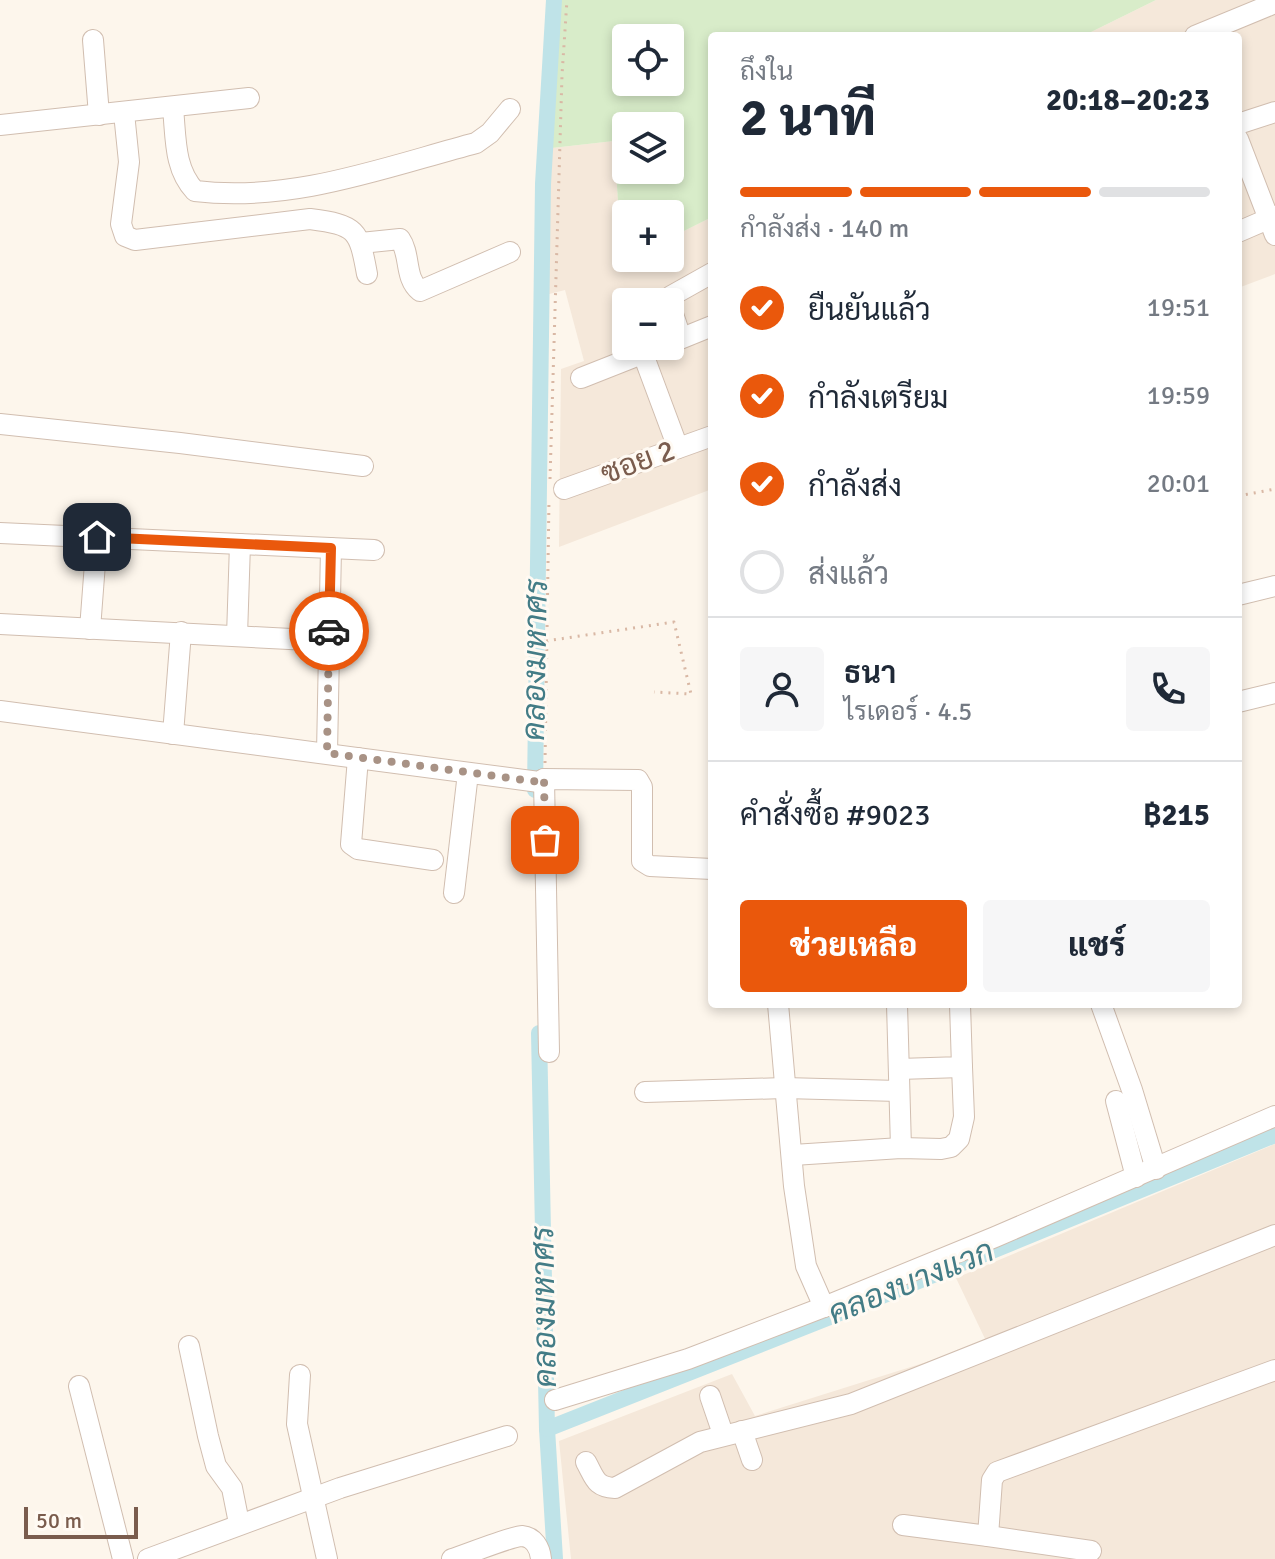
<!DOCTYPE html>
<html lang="th">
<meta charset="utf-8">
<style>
:root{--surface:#fff;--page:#f6f6f7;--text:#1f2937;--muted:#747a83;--line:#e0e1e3;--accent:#ea580c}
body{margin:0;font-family:Signika,Sarabun,sans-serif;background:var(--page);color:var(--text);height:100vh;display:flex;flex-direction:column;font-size:30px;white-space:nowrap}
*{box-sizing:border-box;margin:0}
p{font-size:26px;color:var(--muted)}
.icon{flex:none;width:44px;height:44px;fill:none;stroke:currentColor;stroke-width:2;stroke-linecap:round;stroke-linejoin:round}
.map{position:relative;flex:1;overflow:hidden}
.panel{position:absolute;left:708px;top:32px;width:534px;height:976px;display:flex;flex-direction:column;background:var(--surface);border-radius:8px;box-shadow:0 4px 12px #0003}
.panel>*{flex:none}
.controls{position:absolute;left:612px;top:24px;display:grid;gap:16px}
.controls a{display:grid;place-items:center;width:72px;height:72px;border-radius:8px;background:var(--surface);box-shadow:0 4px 12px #0003;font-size:40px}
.scale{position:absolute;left:24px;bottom:20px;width:114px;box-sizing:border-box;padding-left:8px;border:4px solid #7a5c4d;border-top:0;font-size:22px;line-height:28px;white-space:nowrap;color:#7a5c4d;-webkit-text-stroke:6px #fffaf3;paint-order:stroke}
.pin{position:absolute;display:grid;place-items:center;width:68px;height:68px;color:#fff;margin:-34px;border-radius:16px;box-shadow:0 4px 12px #0006}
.courier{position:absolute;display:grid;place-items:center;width:80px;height:80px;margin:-40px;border:6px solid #ea580c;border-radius:50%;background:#fff;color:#222;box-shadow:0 2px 10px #0007}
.summary em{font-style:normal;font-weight:800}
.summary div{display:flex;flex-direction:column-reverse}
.summary{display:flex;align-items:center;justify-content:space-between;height:136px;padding:0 32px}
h1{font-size:52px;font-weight:800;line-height:60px}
.bar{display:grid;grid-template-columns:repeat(4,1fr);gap:12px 8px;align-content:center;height:96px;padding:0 32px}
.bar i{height:10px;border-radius:6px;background:var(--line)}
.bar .current{background:var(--accent)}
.bar p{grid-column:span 4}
.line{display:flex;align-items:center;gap:20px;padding:0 32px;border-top:2px solid var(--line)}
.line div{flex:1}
.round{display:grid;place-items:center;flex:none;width:84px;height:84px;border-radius:8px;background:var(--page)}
ol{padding:0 32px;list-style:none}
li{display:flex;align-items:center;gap:24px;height:88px}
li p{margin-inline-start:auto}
li .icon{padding:8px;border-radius:50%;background:var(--accent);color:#fff;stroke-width:4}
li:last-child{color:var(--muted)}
li i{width:44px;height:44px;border:4px solid var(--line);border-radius:50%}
.button{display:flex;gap:16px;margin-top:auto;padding:16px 32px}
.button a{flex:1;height:92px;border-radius:8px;background:var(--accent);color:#fff;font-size:32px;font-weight:800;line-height:92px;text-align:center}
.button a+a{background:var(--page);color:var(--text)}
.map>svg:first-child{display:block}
.residential{fill:#f5e8da;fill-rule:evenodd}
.green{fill:#d8ecc9;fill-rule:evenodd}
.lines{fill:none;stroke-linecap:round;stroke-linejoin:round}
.canal{stroke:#bfe3e8;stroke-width:16}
.minor-casing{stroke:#d1beb0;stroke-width:22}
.path{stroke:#d9b8a5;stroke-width:3;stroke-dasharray:2 6;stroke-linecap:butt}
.minor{stroke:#fff;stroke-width:20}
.done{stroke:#a89285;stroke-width:8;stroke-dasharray:0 14.4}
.route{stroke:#ea580c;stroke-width:10}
.labels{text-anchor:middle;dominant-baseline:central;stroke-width:6;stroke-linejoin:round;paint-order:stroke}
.street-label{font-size:30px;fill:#7a5c4d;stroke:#fffaf3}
.water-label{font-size:32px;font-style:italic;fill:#437c86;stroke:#fffaf3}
</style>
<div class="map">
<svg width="1275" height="1559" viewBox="0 0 1275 1559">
<rect width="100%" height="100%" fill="#fdf6ec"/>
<g class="residential">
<polygon points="1156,0 1275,0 1275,274 1238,288 1238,36 1083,36"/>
<path d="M614,141L622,261L629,258H670V238L712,217V489L559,547L561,369L584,361L565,290L545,295L552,148ZM626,302H670V346H626Z"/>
<polygon points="1275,1144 1275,1559 571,1559 559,1441 732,1374 755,1416 987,1343 956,1278"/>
</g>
<path class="green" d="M559,0H1156L1083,36H712V217L670,238V214H626V258H629L622,262L614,141L552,148ZM626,38H670V82H626ZM626,126H670V170H626Z"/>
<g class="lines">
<g class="canal">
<polyline points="535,790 543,184 554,0"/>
<polyline points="539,1033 547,1429 555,1559"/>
<polyline points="547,1429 855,1307 1275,1135"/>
</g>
<g class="minor-casing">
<g id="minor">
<polyline points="1195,36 1275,3"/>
<polyline points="93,40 99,115"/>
<path d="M173,108C176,138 174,169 195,191C292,203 385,167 476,143L490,133L510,109"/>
<path d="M124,113L129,162L121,224L125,236L135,240L310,219C356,225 359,229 367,274"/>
<polyline points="1238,124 1275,112"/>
<polyline points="0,125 249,98"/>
<polyline points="1238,139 1275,235"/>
<polyline points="1238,232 1275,216"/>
<path d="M361,243L400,239C411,255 404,278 420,291L510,252"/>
<polyline points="681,338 671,308 671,296 712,273"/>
<polyline points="670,343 712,326"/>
<polyline points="643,354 678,448"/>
<polyline points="581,378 662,346"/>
<polyline points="0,424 180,443 363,466"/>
<polyline points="564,489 712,436"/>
<polyline points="0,533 374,550"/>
<polyline points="1238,595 1275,586"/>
<polyline points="0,624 329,641"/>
<polyline points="90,629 97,537"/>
<polyline points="237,636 240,544"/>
<polyline points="1238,702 1275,693"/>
<polyline points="0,711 539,782 544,779 638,780 642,787 642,861 650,866 712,869"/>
<polyline points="173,734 181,632"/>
<polyline points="327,753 331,548"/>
<polyline points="358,758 351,844 358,849 433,860"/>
<polyline points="544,779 549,1052"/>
<polyline points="454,893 468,773"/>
<polyline points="778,1004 794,1186 806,1266 824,1307"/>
<polyline points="897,1004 901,1148"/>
<polyline points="1101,1004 1132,1090 1156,1169"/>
<polyline points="899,1069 962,1067 960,1004"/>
<polyline points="645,1092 784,1088 899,1091"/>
<polyline points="1116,1101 1136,1177"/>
<polyline points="793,1155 901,1148 941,1149 951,1147 959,1139 964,1117 962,1067"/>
<polyline points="189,1346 208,1436 216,1466 232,1488 239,1523"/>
<polyline points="300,1375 297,1424 327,1559"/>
<polyline points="79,1386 123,1559"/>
<polyline points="710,1396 723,1434"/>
<polyline points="555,1400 688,1359 824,1307 995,1237 1275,1116"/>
<polyline points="742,1431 752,1460"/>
<path d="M586,1462C595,1478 595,1487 615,1488L700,1442L851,1404L1275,1235"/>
<polyline points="903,1525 988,1536 992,1480 997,1472 1275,1370"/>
<polyline points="988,1536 1091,1551"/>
<polyline points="148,1559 340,1488 507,1436"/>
<path d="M452,1559C465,1555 512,1536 522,1536C534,1537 540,1548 541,1559"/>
</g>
</g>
<g class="path">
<polyline points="550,479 562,75 567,0"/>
<polyline points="1238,496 1275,489"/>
<polyline points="546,641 674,622 691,694 654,692"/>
<polyline points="545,763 549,499"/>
</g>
<use href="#minor" class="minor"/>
</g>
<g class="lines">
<polyline class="done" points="329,631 327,753 539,782 544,779 545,840"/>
<polyline class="route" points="97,537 331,548 329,631"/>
</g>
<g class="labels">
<g class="street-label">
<text transform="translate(638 462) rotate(-20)">ซอย 2</text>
</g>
<g class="water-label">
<text transform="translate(535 660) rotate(-89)">คลองมหาศร</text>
<text transform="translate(911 1282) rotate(-22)">คลองบางแวก</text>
<text transform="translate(544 1307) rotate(-91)">คลองมหาศร</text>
</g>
</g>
</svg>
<div class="controls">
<a><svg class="icon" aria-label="locate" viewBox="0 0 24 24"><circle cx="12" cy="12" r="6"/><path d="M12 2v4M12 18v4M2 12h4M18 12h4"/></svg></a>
<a><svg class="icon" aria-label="layers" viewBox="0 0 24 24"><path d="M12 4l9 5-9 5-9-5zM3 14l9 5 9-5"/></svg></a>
<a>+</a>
<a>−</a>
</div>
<div class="scale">50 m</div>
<div class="pin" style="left:545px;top:840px;background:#ea580c"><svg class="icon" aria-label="bag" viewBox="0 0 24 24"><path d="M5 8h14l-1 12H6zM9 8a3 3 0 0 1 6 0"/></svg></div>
<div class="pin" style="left:97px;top:537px;background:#1f2937"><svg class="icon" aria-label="home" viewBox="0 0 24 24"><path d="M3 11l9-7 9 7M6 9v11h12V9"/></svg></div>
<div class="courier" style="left:329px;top:631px"><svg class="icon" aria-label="car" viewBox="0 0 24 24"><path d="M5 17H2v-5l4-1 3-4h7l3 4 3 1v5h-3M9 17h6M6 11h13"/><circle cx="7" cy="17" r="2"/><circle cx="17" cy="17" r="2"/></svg></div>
<section class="panel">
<div class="summary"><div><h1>2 นาที</h1><p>ถึงใน</p></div><em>20:18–20:23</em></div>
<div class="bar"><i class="current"></i><i class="current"></i><i class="current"></i><i></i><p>กำลังส่ง · 140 m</p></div>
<ol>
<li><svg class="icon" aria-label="check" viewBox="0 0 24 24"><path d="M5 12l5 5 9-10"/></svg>ยืนยันแล้ว<p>19:51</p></li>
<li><svg class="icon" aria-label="check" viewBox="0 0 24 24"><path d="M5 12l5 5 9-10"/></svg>กำลังเตรียม<p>19:59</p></li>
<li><svg class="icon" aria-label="check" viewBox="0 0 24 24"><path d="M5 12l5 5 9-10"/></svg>กำลังส่ง<p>20:01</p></li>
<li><i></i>ส่งแล้ว</li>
</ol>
<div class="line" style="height:144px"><a class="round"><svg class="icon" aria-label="person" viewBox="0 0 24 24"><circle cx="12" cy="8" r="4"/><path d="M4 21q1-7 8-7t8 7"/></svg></a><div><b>ธนา</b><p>ไรเดอร์ · 4.5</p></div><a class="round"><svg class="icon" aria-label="phone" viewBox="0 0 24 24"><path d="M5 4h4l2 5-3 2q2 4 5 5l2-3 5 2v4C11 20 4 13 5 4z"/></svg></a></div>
<div class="line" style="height:104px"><div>คำสั่งซื้อ #9023</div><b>฿215</b></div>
<div class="button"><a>ช่วยเหลือ</a><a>แชร์</a></div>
</section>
</div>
